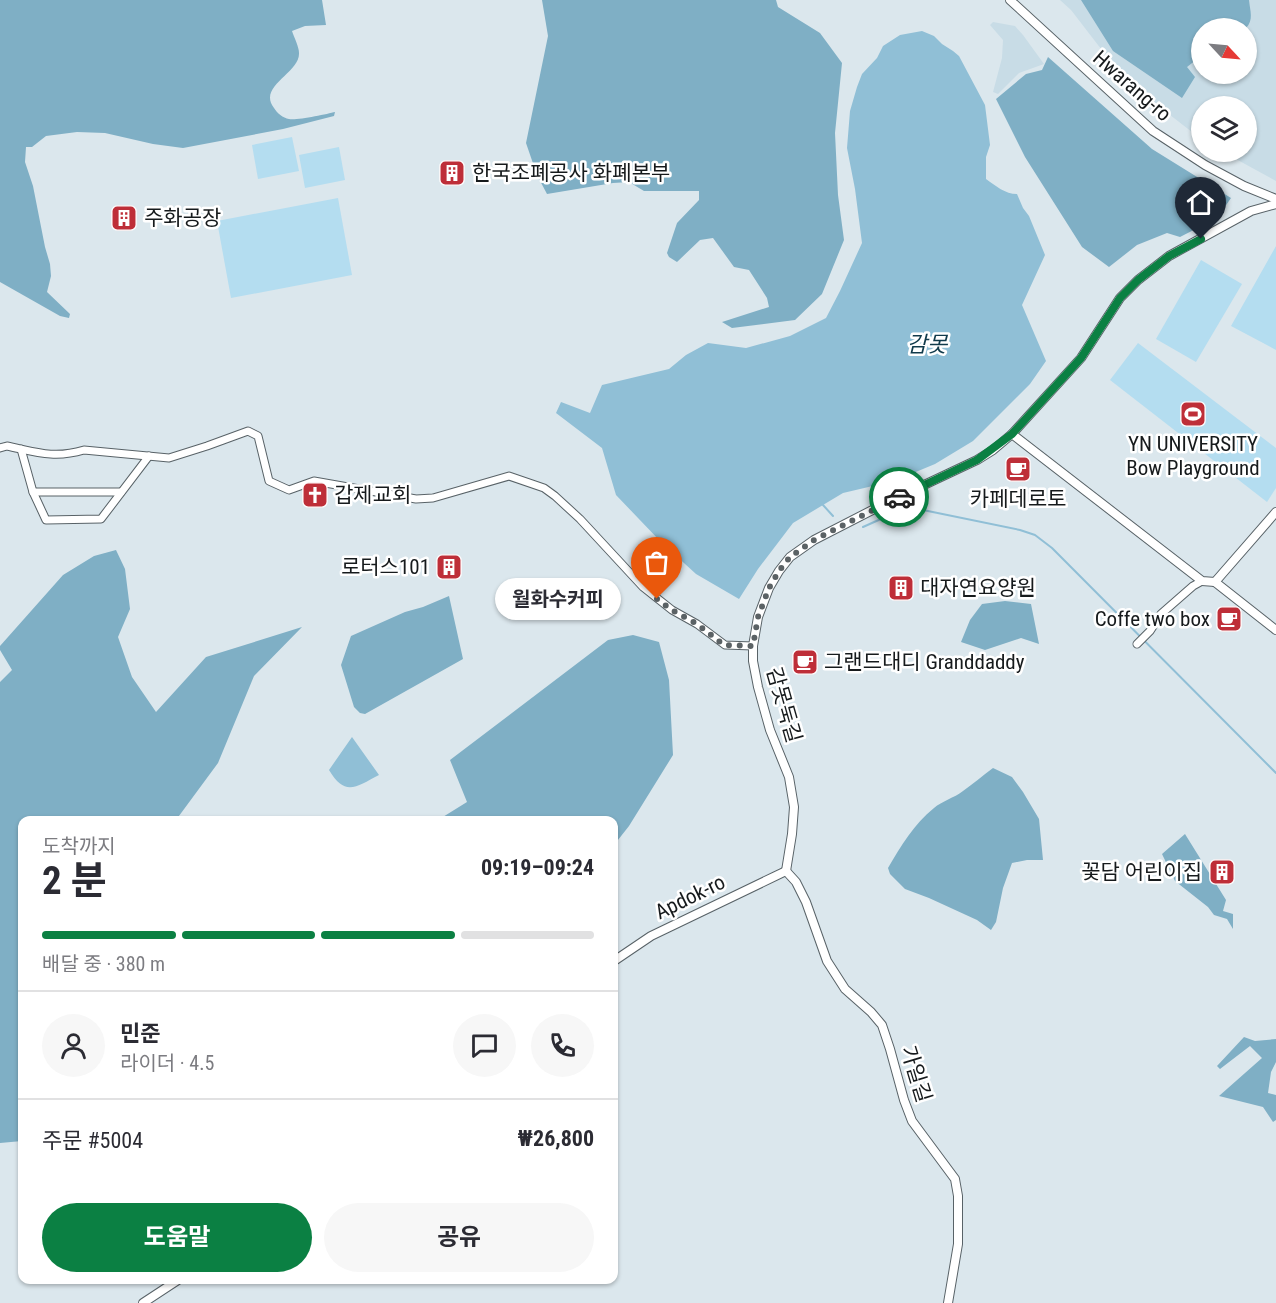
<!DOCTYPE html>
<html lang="ko">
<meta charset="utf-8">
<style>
:root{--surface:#fff;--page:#f7f7f7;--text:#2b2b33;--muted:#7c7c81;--line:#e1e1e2;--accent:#0b8043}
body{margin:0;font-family:"Roboto Condensed","Noto Sans KR",sans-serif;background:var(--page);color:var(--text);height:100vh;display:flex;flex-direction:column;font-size:22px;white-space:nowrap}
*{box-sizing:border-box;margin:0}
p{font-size:20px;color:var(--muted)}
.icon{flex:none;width:33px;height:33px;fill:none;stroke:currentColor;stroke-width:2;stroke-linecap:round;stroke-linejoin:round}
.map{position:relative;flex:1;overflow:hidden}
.details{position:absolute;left:18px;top:816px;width:600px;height:468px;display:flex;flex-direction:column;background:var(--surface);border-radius:12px;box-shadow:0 2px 4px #0004}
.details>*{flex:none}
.needle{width:39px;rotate:116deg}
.fabs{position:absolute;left:1191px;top:18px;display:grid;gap:12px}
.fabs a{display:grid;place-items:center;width:66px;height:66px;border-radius:50%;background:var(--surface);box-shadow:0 2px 4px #0004;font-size:30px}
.pin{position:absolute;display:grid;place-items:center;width:51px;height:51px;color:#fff;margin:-62px -26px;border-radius:50% 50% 50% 0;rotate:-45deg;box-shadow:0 0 6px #0007}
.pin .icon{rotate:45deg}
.courier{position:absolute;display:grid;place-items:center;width:60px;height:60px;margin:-30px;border:4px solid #0b8043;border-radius:50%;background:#fff;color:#222;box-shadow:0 2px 8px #0007}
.bubble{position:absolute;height:42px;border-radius:21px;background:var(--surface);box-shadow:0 2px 4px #0004;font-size:20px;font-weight:700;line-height:42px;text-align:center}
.overview em{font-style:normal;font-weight:700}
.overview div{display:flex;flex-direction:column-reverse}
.overview{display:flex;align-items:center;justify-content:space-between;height:102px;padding:0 24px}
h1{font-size:39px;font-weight:700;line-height:45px}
.bar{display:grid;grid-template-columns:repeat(4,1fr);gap:9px 6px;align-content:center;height:72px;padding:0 24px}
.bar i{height:8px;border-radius:4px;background:var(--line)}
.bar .selected{background:var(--accent)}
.bar p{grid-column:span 4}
.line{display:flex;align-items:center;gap:15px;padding:0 24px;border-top:2px solid var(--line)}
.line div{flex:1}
.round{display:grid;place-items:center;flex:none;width:63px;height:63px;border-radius:32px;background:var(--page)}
.button{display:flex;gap:12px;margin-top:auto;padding:12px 24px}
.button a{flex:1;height:69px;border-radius:36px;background:var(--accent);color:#fff;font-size:24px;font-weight:700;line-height:69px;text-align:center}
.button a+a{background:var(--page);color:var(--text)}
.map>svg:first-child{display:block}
.built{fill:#c8dce6;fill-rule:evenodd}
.green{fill:#b4ddf0}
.forest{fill:#7fafc5}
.water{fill:#90bfd6}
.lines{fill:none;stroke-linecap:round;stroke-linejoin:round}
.stream{stroke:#90bfd6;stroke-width:2}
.minor-casing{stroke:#586267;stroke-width:9}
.tertiary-casing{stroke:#586267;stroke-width:10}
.minor{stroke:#fff;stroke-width:7}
.tertiary{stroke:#fff;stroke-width:8}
.done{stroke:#5b6265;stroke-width:6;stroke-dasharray:0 10.8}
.route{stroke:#0b8043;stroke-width:8}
.labels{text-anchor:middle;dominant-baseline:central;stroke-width:5;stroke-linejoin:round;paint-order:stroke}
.street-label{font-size:21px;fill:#161a1c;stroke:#fff}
.poi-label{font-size:21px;fill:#161a1c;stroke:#fff;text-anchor:start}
.water-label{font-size:22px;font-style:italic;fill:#103a4b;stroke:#fff}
</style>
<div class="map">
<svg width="1276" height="1303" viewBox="0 0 1276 1303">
<rect width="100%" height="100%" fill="#dbe7ed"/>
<g class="built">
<path d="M1060,0H1276V181L1223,152H1246V106H1202L1201,139L1125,80L1071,10ZM1202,28H1246V74H1202Z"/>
<polygon points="993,22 1015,26 1023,35 1044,64 1019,73 998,94 993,92 1002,58 1003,40 990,25"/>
</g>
<g class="green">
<polygon points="292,137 299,171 258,179 252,145"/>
<polygon points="339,147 345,180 305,188 299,155"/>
<polygon points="338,198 352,275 231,298 217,221"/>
<polygon points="1276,246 1276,350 1231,326"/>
<polygon points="1201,260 1242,284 1196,362 1156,339"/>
<polygon points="1138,343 1276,448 1276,488 1267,502 1110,380"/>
</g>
<g class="forest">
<path d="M0,0H322L326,25L305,26L292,31C294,37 299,47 299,53C300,73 257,86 274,108C277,113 283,118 289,119C295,121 327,114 335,112L334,116L283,129L183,148L153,144L105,133L77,132L46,136L32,147H26L25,162L33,186L45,247L50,264L51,276L47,292L70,314L69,318L60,316L0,282Z"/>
<polygon points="542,0 776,0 778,7 820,33 842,63 835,133 838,195 844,240 822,294 795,320 732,328 722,322 769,307 767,298 749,270 734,267 713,238 700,240 677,262 669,257 667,253 677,223 699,200 699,191 644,191 629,182 613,183 547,194 537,175 526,143 548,36"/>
<path d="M1081,0H1249C1250,11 1254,20 1246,28H1202L1201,56L1187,67L1195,77L1182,98L1113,51Z"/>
<polygon points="1048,57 1152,149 1231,198 1217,218 1180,237 1167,233 1137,245 1109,267 1082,247 1025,157 996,99 1026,74 1042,70"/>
<polygon points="116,550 125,569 130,609 118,637 132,677 156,712 206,657 302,627 254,676 218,763 176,820 22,820 22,1141 0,1143 0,682 12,670 0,650 0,646 63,575 94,556"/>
<polygon points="449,596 463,659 365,714 360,713 354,707 341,665 351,636 405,612 423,607"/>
<polygon points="1005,601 1031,604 1039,644 1021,638 985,650 961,642 970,620 982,604"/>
<polygon points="633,635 659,642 669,680 673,755 629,826 614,845 614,820 438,820 467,802 450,760 608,640"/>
<path d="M993,768L1012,777L1023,792L1039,819L1043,860H1027L1012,863L1003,888L996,922L991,930L977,920L929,898L905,889L890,874L888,868C901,846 914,824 934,808C942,801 954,798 963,791C973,784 982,776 993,768Z"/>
<polygon points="1185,834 1226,900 1223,911 1233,914 1233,929 1227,919 1214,915 1208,907 1175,881 1162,854"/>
<polygon points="1244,1037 1255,1041 1276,1039 1276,1062 1271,1072 1268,1093 1276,1095 1276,1120 1273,1122 1263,1107 1219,1096 1262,1058 1250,1046 1220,1069 1217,1066"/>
</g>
<g class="water">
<path d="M922,31L934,36L942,44L953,51L959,56L985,105L990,145L986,157V179C996,186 1005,194 1017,194L1023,208L1029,216L1045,255L1022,305L1046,361L1030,384L973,441L935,464L894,481L843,493L793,523L758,569L739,599L696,574L661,542L616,495L602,448L556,413L561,402L590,413L602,385L669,369L686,355L708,343L746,348L790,336L826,318L840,291L862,243L855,189L847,148L850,111L857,87L862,74L877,58L883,46L900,35Z"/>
<path d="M352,737L379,775C356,787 345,797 329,770Z"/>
</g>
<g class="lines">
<g class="stream">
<polyline points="823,505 833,516"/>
<polyline points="863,527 901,510 911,509 923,510 1020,530 1035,535 1052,548 1276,773"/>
</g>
<g class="minor-casing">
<g id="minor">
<path d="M0,448L7,446C36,452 54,459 84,450L169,458L207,446L248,431L258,436L269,481L289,490L314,481L416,499L433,498L509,476L544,488L555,496L580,519L643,587L672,610L697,624L725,645L753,646"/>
<polyline points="21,449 33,492 46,520 101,519 149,456"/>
<polyline points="33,492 121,492"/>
<polyline points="1137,644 1150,631 1161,614 1193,586 1202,581"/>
</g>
</g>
<g class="tertiary-casing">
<g id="tertiary">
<polyline points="1010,0 1153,131 1205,165 1244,186 1276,199"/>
<polyline points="1012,434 1202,581 1215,582"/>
<polyline points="1215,582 1276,512"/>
<polyline points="1215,582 1276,630"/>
<polyline points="786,871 792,834 794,807 789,777 770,730 758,687 753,661 753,646 758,617 769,588 779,571 790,557 814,540 888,502 977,460 993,450 1012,434 1081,358 1120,298 1138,280 1169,256 1251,211 1276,204"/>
<polyline points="786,871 796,882 806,902 827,961 845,989 871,1012 882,1025 890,1049 904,1100 912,1121 955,1179 958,1196 958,1244 948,1303"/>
<polyline points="614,961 651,936 786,871"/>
<polyline points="143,1303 178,1280"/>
</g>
</g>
<use href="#minor" class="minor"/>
<use href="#tertiary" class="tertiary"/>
</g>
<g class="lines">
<polyline class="done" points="657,599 672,610 697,624 724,645 753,646 758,617 769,588 779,571 790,557 814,540 899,497"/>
<polyline class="route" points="899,497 977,460 1012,434 1081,358 1120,298 1138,280 1169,256 1201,239"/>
</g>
<defs>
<g id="building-square" transform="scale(1.35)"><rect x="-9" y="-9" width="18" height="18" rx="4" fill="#be2e38" stroke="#fff"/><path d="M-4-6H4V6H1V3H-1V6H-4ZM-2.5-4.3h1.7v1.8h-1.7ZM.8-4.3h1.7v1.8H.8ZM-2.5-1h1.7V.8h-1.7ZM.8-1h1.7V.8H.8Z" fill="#fff"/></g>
<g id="stadium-square" transform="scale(1.35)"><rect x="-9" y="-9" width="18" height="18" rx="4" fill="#be2e38" stroke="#fff"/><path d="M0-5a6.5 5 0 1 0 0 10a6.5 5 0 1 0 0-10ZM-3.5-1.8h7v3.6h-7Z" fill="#fff"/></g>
<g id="cafe-square" transform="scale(1.35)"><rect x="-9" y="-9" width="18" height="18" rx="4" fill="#be2e38" stroke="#fff"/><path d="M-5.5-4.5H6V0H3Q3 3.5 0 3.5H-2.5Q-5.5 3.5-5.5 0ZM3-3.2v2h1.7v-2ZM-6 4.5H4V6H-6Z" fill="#fff"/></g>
<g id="church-square" transform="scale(1.35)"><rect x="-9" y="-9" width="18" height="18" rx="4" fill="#be2e38" stroke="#fff"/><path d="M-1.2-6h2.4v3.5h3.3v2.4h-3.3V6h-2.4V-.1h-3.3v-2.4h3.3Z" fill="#fff"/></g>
</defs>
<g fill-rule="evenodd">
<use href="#building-square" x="452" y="173"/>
<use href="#building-square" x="124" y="218"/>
<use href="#stadium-square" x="1193" y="414"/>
<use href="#cafe-square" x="1018" y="469"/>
<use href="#church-square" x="315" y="495"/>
<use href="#building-square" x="449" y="567"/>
<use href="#building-square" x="901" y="588"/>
<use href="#cafe-square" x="1229" y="619"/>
<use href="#cafe-square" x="805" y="662"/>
<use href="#building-square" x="1222" y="872"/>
</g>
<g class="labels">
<g class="street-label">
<text transform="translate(1132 86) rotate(41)">Hwarang-ro</text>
<text transform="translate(784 705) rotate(74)">감못둑길</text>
<text transform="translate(690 897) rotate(-26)">Apdok-ro</text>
<text transform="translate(916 1074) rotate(73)">가일길</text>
</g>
<g class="poi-label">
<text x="472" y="173">한국조폐공사 화폐본부</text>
<text x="144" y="218">주화공장</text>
<text x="1193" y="444" text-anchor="middle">YN UNIVERSITY<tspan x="1193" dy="24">Bow Playground</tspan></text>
<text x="334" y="495">갑제교회</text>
<text x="1018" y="499" text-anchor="middle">카페데로토</text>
<text x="430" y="567" text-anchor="end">로터스101</text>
<text x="920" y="588">대자연요양원</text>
<text x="1210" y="619" text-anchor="end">Coffe two box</text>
<text x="824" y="662">그랜드대디 Granddaddy</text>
<text x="1202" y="872" text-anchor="end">꽃담 어린이집</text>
</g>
<g class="water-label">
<text x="927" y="344">감못</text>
</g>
</g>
</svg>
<div class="fabs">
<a><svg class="needle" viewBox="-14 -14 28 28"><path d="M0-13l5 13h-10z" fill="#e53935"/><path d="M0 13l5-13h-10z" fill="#7c7c81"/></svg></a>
<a><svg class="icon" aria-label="layers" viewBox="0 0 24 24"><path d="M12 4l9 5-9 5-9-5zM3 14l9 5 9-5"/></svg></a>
</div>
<div class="pin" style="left:657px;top:599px;background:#ea580c"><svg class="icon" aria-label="bag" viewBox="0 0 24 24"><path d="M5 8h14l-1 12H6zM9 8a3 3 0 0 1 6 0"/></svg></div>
<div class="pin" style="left:1201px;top:239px;background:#1f2937"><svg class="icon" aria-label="home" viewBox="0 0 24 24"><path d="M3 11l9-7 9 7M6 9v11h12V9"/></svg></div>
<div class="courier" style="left:899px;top:497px"><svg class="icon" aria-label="car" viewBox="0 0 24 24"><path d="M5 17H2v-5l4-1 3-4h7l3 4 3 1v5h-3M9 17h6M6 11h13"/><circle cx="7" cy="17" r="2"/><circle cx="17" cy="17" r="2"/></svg></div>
<div class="bubble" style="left:495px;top:578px;width:126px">월화수커피</div>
<section class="details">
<div class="overview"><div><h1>2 분</h1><p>도착까지</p></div><em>09:19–09:24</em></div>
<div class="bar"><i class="selected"></i><i class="selected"></i><i class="selected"></i><i></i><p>배달 중 · 380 m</p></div>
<div class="line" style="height:108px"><a class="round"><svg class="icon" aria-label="person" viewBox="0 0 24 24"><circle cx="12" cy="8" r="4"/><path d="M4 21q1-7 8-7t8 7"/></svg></a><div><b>민준</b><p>라이더 · 4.5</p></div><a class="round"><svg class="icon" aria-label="chat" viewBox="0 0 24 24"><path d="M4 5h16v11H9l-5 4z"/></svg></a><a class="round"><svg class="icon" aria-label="phone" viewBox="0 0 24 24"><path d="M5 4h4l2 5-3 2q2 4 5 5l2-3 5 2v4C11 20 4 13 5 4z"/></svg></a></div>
<div class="line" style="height:78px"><div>주문 #5004</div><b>₩26,800</b></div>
<div class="button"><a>도움말</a><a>공유</a></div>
</section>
</div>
